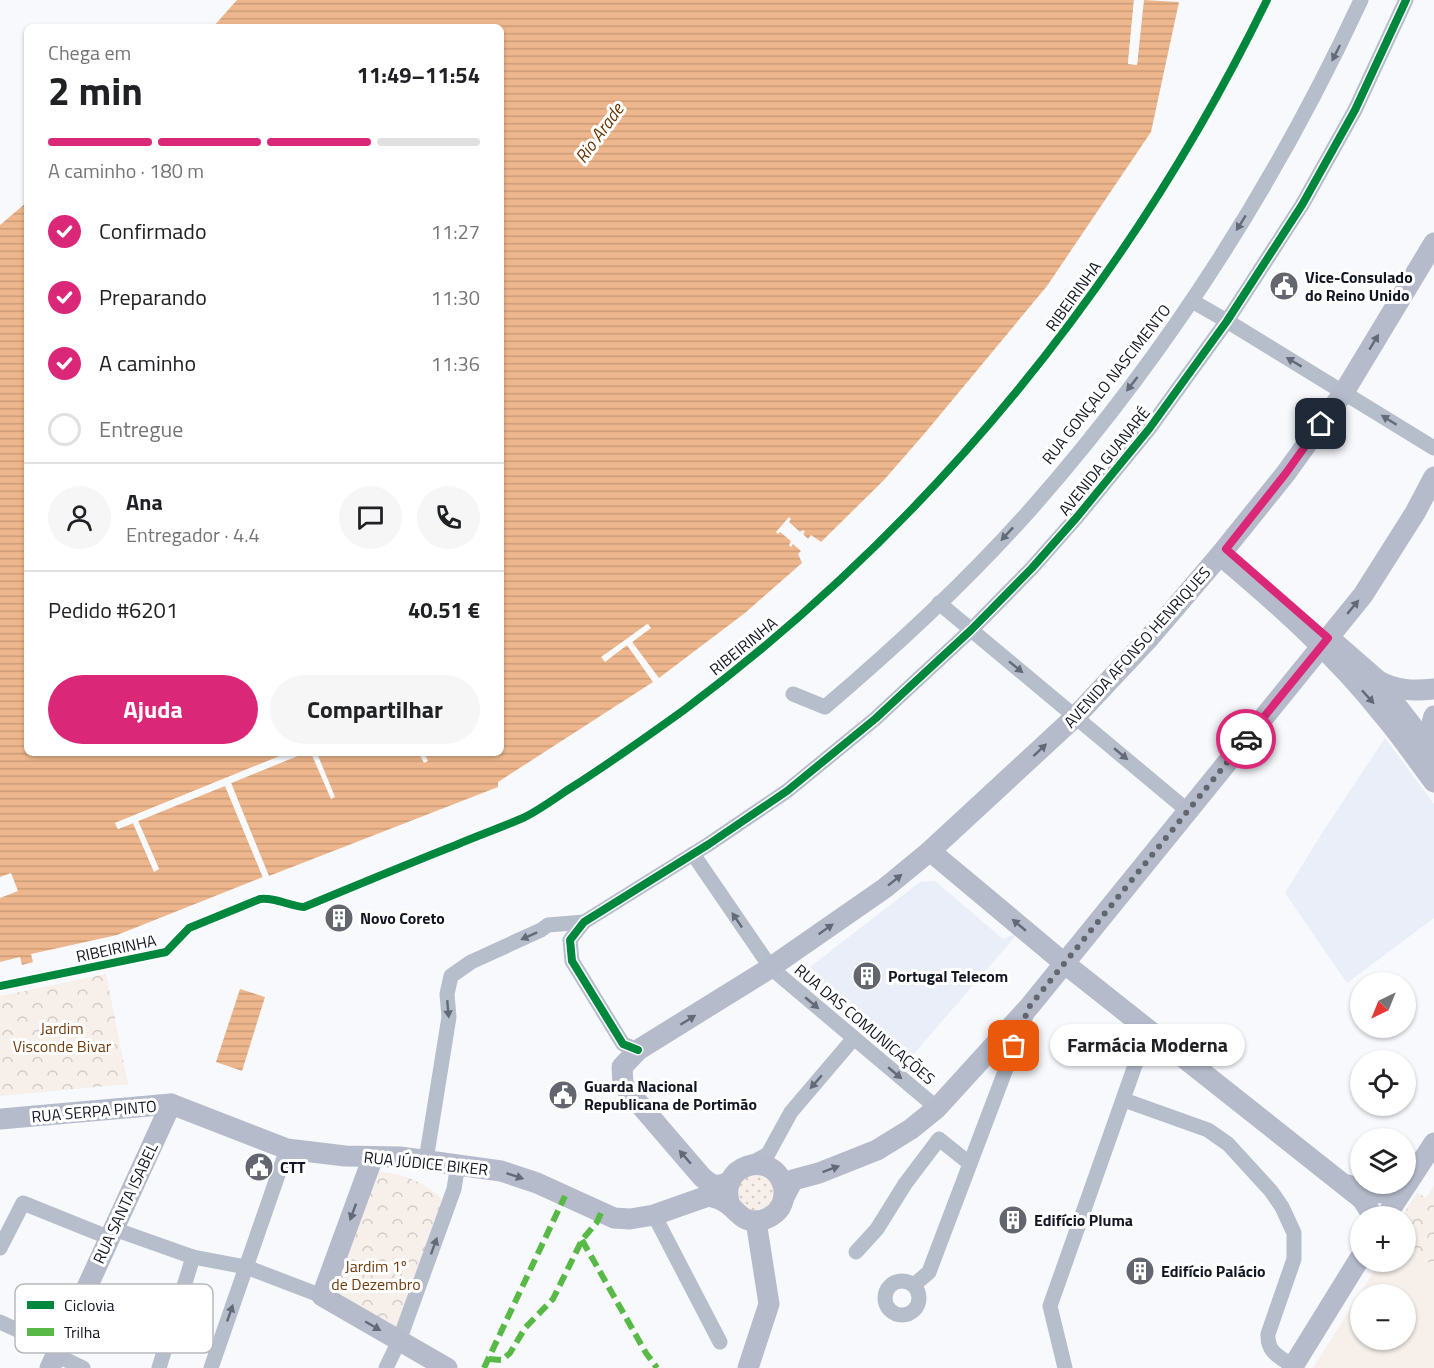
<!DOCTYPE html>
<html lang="pt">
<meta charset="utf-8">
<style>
:root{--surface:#fff;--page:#f6f6f6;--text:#202124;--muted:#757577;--line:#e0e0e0;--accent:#db2777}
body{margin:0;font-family:"Titillium Web",sans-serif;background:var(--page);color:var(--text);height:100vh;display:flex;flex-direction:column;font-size:22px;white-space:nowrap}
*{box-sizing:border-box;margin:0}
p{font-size:20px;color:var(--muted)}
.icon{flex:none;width:33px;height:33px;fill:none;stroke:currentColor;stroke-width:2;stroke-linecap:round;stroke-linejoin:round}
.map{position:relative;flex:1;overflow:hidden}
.details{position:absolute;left:24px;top:24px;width:480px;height:732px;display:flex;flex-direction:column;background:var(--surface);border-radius:9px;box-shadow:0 2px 4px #0004}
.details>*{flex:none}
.needle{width:39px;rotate:223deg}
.fabs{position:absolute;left:1350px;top:972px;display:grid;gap:12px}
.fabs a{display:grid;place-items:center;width:66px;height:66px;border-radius:50%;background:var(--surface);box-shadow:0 2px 4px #0004;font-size:30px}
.pin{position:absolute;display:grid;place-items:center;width:51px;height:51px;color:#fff;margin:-26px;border-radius:12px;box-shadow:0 3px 9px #0006}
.courier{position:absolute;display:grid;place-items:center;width:60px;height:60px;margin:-30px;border:4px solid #db2777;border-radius:50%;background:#fff;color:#222;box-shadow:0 2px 8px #0007}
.bubble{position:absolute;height:42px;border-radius:21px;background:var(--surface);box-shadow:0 2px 4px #0004;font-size:20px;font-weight:700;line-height:42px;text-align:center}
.summary em{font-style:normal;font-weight:700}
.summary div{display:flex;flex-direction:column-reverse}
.summary{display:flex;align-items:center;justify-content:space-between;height:102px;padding:0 24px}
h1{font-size:39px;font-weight:700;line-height:45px}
.bar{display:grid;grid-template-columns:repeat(4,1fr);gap:9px 6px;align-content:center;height:72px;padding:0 24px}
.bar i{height:8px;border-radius:4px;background:var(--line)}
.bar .on{background:var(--accent)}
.bar p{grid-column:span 4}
.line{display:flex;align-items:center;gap:15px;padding:0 24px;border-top:2px solid var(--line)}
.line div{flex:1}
.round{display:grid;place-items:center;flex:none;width:63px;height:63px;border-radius:32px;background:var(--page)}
ol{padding:0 24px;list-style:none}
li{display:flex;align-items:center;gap:18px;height:66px}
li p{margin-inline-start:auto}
li .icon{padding:6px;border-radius:50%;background:var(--accent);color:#fff;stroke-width:4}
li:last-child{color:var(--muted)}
li i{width:33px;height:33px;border:3px solid var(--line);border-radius:50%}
.cta{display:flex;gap:12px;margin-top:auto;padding:12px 24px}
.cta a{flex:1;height:69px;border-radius:36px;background:var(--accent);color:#fff;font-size:24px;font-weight:700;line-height:69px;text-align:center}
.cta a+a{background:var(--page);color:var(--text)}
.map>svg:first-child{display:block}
.built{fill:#eaeef9}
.grass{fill:url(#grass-dots)}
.park{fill:url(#park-crowns)}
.pitch{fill:#f6efea;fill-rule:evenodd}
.water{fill:url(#water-rules)}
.pier{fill:#f7f9fd}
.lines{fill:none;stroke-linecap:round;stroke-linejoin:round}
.street{stroke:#b6bdcb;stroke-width:15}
.secondary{stroke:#b6bbcb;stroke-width:21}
.quiet{stroke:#58b947;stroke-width:6;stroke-dasharray:12 6;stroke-linecap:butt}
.cycleway-casing{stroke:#fff;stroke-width:11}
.cycleway{stroke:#00873e;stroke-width:8}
.oneway{fill:#646a77}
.oneway2{fill:#646977}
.done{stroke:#63666f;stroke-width:6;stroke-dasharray:0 10.8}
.route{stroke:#db2777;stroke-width:8}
.labels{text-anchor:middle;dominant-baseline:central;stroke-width:6;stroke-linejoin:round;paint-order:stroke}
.poi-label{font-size:16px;font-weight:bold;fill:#131723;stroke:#fff;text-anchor:start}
.street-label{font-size:16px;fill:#131723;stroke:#fff}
.park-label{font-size:16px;fill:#723e0f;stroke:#fff}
.water-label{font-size:18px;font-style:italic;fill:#6a3604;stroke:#fff}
.key{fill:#fff;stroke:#b8b9bd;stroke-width:1.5}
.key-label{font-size:16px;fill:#131723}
</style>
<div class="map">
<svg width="1434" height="1368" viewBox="0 0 1434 1368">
<defs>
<pattern id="grass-dots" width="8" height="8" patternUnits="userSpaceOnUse" patternTransform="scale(1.5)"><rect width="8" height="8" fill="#f6efea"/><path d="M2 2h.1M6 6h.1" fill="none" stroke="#d2ccc8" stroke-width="1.8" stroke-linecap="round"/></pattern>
<pattern id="park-crowns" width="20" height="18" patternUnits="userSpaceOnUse" patternTransform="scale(1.5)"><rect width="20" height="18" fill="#f6efea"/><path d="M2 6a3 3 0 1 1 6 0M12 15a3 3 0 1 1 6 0" fill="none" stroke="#d2ccc8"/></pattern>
<pattern id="water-rules" width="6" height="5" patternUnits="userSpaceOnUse" patternTransform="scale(1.5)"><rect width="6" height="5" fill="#eeb68c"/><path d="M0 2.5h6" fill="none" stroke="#cb9c78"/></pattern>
</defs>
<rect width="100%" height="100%" fill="#f7f9fd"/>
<g class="built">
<polygon points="1385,738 1434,804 1434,918 1347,983 1285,893 1324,830"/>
<polygon points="935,881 1003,939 1019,932 906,1063 809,981 806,970 920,882"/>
</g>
<circle class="grass" cx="756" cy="1193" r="18"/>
<g class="park">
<polygon points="106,974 128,1084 0,1096 0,996"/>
<path d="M375,1171C403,1174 421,1180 442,1199L397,1331L328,1293Z"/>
<polygon points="1434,1186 1434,1266 1406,1247 1406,1216 1402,1216 1417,1193 1426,1198"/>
</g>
<path class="pitch" d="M1406,1248L1434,1266V1368H1313L1380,1262H1406ZM1360,1294H1406V1340H1360Z"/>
<g class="water">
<polygon points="237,0 1134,0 1128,63 1137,65 1144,0 1179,2 1151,132 1047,286 925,433 884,480 821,542 811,535 808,539 803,534 805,532 803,530 800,532 789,522 791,519 789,517 776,532 778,534 780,532 791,541 789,545 791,547 793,544 801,551 798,554 802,563 745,613 659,678 632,642 650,628 647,624 602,657 605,661 627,645 653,682 498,782 498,787 269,876 231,783 305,753 311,753 331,799 335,797 317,753 419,753 424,763 428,761 424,753 501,753 501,27 213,27"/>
<polygon points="27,202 27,753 288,753 115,823 118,829 133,823 154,871 159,869 138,821 225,785 263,877 117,935 31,954 33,962 22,965 20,957 0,962 0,898 18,891 11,873 0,877 0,225"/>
<polygon points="240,989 265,997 242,1071 216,1062"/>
</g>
<g class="pier">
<polygon points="1134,0 1137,0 1131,61 1134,62 1141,0 1143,0 1137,65 1128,64"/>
<polygon points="648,624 651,628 632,642 660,681 657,680 640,658 656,681 656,684 627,645 605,662 601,657"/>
<polygon points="287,753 291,753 289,756 119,825 135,821 137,818 226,783 265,876 264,880 225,786 138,821 159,869 154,872 133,823 118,829 115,823"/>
<polygon points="297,753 304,753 231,783 268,879 228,783"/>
</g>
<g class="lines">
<g class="street">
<polyline points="1192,301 1227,321 1434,448"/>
<polyline points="939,603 1188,811"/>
<path d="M793,694L825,707C898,645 968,580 1031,509C1165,357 1276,183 1361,0"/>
<polyline points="693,854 771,968 937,1108"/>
<polyline points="638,1050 623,1044 572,961 570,940 584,922 709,844 787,791 875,719 971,630 1032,568 1077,517 1149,429 1227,321 1302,205 1355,110 1406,0"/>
<path d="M1124,1100L1208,1130L1228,1144L1271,1191L1282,1207L1294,1233V1259L1268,1334C1267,1352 1279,1357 1293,1366"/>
<polyline points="426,1160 449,1017 447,994 451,976 471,962 541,930 548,925 584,922"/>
<polyline points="748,1165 768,1154 791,1112 854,1038"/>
<polyline points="654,1215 720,1342"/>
<polyline points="114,1229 193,1257 246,1267 322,1296"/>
<polyline points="0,1248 23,1203 110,1238"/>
<polyline points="856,1252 877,1229 905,1184 939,1139 969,1163"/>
<circle cx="902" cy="1298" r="17"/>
<polyline points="914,1285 929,1272 1026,1016"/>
<polyline points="0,1322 59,1349"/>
<polyline points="56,1355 83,1368"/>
<polyline points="159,1368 193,1257"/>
<polyline points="211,1368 287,1149"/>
<polyline points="386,1368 399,1341 454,1189 458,1164"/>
<polyline points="1065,1368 1050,1306 1139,1054 1154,1034"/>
</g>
<g class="secondary">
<path d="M1220,555C1278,604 1337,656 1384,716C1402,737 1417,760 1434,782"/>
<polyline points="1328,637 1375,678 1434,754"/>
<path d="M1377,680C1395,691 1414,691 1434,689"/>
<polyline points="1426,753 1426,744 1434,716"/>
<polyline points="930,851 1064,963 1362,1199 1373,1216"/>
<path d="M0,1119L171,1104L287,1149L345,1156L400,1157L501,1171L537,1183L614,1218L630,1219L654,1215L708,1196C715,1197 723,1200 729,1205C738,1212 742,1221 756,1221C765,1221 775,1215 780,1208C784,1201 785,1193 783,1185C772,1148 716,1165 730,1205"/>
<polyline points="373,1157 322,1296 447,1368"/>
<path d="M730,1181C718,1188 712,1186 702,1177L623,1085L622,1067L638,1050L767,970L885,888L930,851L1076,716L1150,637L1220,555L1286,473L1344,392L1434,243"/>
<path d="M1348,1185C1374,1195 1383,1197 1408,1183"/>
<polyline points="784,1197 793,1180 819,1173 877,1150 911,1129 937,1108 1029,1007 1363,595 1415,513 1434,477"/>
<polyline points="1386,1216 1434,1143"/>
<polyline points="50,1368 171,1104"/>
<polyline points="748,1368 769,1304 756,1221"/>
<polyline points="1292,1368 1360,1258"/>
</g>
<g class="quiet">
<polyline points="582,1240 646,1353 657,1368"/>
<polyline points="489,1359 502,1360 510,1353 525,1328 553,1299 582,1240 597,1222 601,1213"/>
<polyline points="484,1368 565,1196"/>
</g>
<g class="cycleway-casing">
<g id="cycleway">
<path d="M0,986L166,952L189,928L260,899C276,897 288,906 304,907C355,886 405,865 456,845C479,835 503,827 525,817C539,810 553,800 566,791C606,766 645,738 684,710C933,524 1131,279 1267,0"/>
<polyline points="638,1050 623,1044 572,961 570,940 584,922 709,844 787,791 875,719 971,630 1032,568 1077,517 1149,429 1227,321 1302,205 1355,110 1406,0"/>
</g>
</g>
<use href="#cycleway" class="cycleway"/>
</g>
<defs><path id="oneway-solid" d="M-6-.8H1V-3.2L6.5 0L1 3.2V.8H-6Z" transform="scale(1.5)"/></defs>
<g class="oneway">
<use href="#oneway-solid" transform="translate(1336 53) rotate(117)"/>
<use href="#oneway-solid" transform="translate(1241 223) rotate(122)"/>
<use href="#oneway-solid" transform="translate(1294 362) rotate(-149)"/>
<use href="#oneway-solid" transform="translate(1132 384) rotate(128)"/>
<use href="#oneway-solid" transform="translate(1389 420) rotate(-148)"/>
<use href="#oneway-solid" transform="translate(1007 534) rotate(133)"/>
<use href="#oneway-solid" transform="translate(1016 667) rotate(39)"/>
<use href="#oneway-solid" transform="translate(1121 754) rotate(40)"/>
<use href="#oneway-solid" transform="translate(737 920) rotate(-124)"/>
<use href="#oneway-solid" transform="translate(529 936) rotate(156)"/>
<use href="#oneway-solid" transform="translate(812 1003) rotate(40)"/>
<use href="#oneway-solid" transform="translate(448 1009) rotate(85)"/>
<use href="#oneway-solid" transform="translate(895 1073) rotate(40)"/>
<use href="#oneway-solid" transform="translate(816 1082) rotate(131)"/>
<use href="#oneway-solid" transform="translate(434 1246) rotate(-70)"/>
<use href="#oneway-solid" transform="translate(230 1313) rotate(-71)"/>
</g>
<g class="oneway2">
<use href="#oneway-solid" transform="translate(1374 342) rotate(-59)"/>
<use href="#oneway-solid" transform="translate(1353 607) rotate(-50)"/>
<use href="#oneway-solid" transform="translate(1368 697) rotate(48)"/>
<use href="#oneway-solid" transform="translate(1040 750) rotate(-43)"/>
<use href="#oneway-solid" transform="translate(895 880) rotate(-39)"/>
<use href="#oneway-solid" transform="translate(1019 925) rotate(-140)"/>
<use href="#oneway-solid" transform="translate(826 929) rotate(-35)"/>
<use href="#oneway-solid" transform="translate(688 1020) rotate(-32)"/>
<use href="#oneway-solid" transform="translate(685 1157) rotate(-131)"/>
<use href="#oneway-solid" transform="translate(831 1169) rotate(-20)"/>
<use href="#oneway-solid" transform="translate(515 1176) rotate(18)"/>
<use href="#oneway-solid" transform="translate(353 1212) rotate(110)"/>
<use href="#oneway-solid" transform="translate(373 1326) rotate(30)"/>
</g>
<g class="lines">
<polyline class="done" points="1014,1046 1029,1007 1246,739"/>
<polyline class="route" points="1246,739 1328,638 1226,549 1286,473 1321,424"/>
</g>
<defs>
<g id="civic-disc" transform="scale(1.5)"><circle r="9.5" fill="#63666f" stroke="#fff"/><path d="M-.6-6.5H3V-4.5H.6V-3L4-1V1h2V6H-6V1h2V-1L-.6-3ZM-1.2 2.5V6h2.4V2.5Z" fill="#fff"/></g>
<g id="building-disc" transform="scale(1.5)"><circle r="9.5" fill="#63666f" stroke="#fff"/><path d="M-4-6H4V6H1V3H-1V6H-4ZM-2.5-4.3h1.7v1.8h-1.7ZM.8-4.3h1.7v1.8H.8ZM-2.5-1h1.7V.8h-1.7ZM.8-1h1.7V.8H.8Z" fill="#fff"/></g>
</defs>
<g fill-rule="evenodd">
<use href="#civic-disc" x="1284" y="286"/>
<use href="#building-disc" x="339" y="918"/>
<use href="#building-disc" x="867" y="976"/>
<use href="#civic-disc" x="563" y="1095"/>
<use href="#civic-disc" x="259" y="1167"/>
<use href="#building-disc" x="1013" y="1220"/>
<use href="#building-disc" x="1140" y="1271"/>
</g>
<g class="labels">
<g class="poi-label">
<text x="1305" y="277">Vice-Consulado<tspan x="1305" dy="18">do Reino Unido</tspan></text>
<text x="360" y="918">Novo Coreto</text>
<text x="888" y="976">Portugal Telecom</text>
<text x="584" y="1086">Guarda Nacional<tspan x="584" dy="18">Republicana de Portimão</tspan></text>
<text x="280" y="1167">CTT</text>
<text x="1034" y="1220">Edifício Pluma</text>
<text x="1161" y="1271">Edifício Palácio</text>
</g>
<g class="street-label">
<text transform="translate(1073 296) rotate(-54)">RIBEIRINHA</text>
<text transform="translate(1106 384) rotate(-52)">RUA GONÇALO NASCIMENTO</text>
<text transform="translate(1104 461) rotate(-51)">AVENIDA GUANARÉ</text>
<text transform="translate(743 646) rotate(-39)">RIBEIRINHA</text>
<text transform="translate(1137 647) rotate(-48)">AVENIDA AFONSO HENRIQUES</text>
<text transform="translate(116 948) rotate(-12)">RIBEIRINHA</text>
<text transform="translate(865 1024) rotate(40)">RUA DAS COMUNICAÇÕES</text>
<text transform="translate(94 1111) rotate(-5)">RUA SERPA PINTO</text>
<text transform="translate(426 1163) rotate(6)">RUA JÚDICE BIKER</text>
<text transform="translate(125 1203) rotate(-65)">RUA SANTA ISABEL</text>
</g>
<g class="park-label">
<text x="62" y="1028">Jardim<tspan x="62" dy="18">Visconde Bivar</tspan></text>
<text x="376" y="1266">Jardim 1º<tspan x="376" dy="18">de Dezembro</tspan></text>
</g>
<g class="water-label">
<text transform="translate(599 133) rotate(-54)">Rio Arade</text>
</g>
</g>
<rect x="15" y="1284" width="198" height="69" rx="9" class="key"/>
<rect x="27" y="1301" width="27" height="8" fill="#00873e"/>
<rect x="27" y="1328" width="27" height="8" fill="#58b947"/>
<g class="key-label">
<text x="64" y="1311">Ciclovia</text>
<text x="64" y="1338">Trilha</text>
</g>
</svg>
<div class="fabs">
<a><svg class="needle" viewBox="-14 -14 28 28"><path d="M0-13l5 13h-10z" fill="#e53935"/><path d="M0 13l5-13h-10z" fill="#757577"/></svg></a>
<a><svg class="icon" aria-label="locate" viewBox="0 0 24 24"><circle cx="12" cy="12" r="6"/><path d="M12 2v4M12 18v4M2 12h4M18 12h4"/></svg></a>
<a><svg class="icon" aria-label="layers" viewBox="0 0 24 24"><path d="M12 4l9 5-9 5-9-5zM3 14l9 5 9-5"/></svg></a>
<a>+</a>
<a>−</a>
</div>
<div class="pin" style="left:1014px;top:1046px;background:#ea580c"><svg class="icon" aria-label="bag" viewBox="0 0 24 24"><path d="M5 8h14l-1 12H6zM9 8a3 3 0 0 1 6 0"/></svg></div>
<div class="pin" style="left:1321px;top:424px;background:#1f2937"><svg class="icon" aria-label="home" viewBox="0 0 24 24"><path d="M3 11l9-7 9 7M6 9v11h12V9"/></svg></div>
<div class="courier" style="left:1246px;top:739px"><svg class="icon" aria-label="car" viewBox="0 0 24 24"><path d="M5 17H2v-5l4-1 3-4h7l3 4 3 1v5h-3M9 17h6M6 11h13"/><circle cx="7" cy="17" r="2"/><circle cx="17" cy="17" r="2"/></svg></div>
<div class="bubble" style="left:1050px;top:1024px;width:195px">Farmácia Moderna</div>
<section class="details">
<div class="summary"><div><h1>2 min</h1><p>Chega em</p></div><em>11:49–11:54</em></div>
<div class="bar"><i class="on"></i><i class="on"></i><i class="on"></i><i></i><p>A caminho · 180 m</p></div>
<ol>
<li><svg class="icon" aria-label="check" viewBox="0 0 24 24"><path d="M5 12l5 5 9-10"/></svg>Confirmado<p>11:27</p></li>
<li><svg class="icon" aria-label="check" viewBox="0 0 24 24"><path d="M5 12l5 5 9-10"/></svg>Preparando<p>11:30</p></li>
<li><svg class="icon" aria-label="check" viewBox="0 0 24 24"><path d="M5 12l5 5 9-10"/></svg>A caminho<p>11:36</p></li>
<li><i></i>Entregue</li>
</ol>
<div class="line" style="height:108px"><a class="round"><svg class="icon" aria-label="person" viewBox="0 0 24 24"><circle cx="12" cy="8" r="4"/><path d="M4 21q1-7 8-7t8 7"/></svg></a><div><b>Ana</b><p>Entregador · 4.4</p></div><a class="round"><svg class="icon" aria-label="chat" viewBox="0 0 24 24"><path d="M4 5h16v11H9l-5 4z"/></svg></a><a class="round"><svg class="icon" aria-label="phone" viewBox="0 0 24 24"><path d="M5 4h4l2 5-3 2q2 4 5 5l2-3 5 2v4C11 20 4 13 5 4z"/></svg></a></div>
<div class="line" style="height:78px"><div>Pedido #6201</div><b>40.51 €</b></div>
<div class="cta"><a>Ajuda</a><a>Compartilhar</a></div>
</section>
</div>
